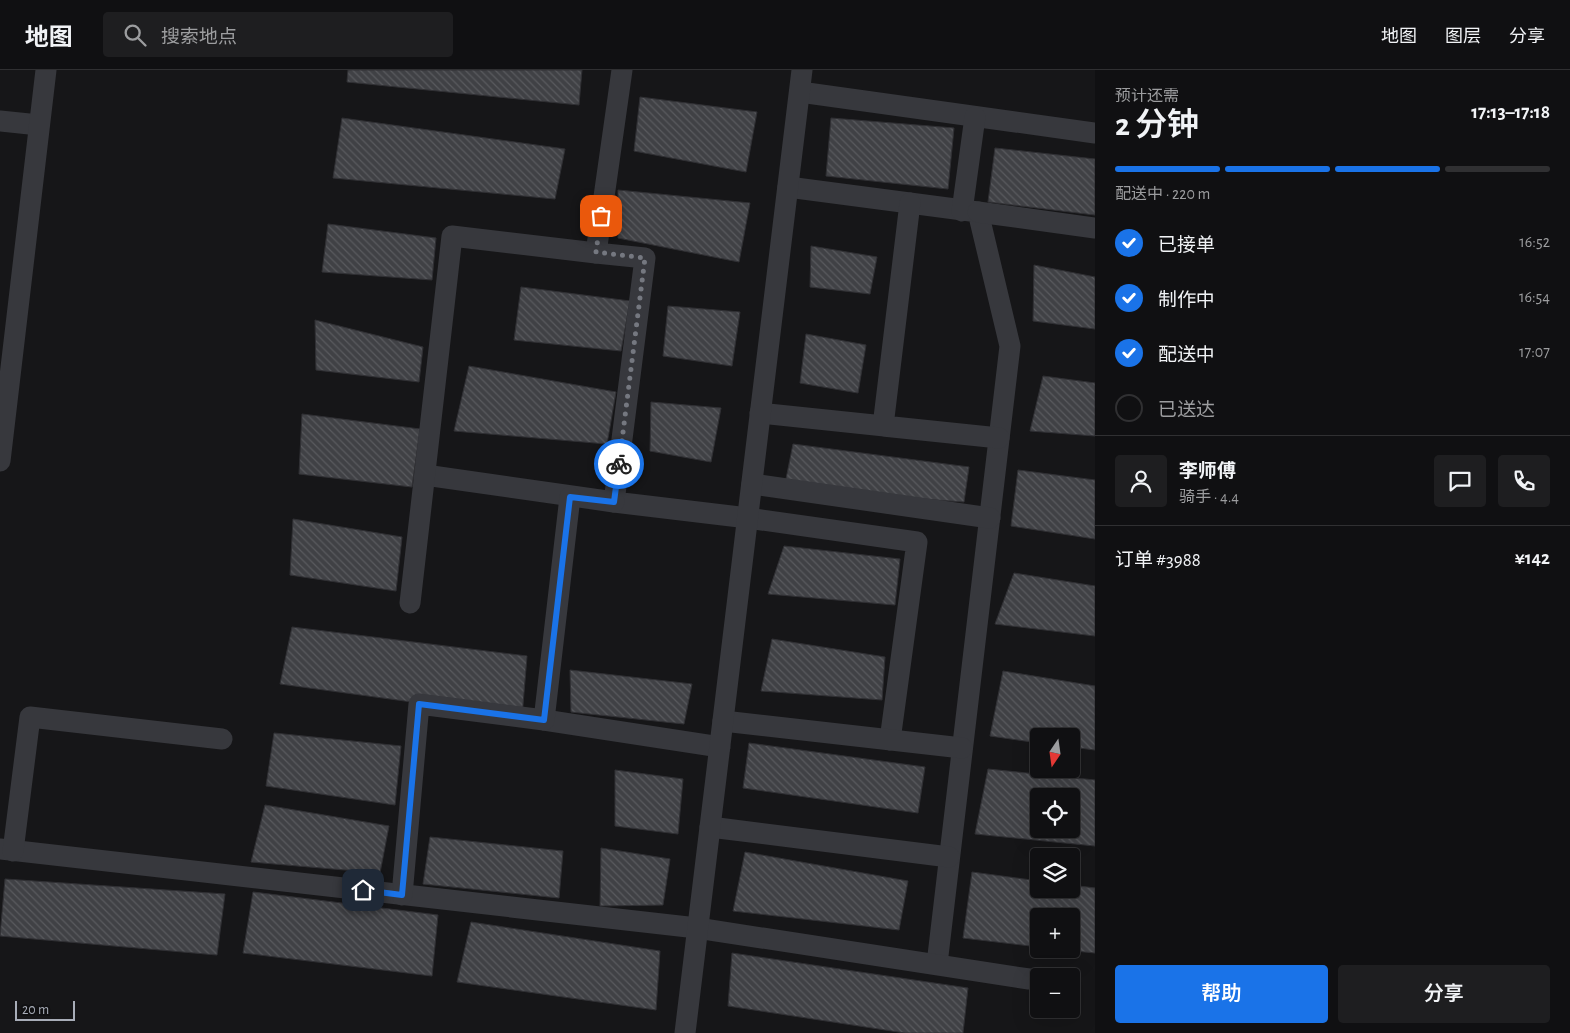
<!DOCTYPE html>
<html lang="zh">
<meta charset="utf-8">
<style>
:root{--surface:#101012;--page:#1e1e20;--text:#f1f3f6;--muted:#9c9d9f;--line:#303032;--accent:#1a73e8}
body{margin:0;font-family:"Alegreya Sans","Noto Sans SC",sans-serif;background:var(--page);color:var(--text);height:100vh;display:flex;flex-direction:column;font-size:19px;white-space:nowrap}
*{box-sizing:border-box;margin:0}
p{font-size:16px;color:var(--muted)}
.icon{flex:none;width:28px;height:28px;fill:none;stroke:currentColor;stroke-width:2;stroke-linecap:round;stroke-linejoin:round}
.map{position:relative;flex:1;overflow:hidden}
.details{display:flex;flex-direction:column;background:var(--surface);width:475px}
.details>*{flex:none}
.needle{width:32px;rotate:193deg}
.buttons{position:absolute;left:1030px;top:658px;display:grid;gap:10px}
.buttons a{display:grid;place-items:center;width:50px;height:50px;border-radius:5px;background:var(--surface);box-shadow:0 5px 20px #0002,0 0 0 1px var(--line);font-size:25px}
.scale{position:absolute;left:15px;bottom:12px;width:60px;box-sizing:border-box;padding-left:5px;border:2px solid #a8adb8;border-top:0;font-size:14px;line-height:18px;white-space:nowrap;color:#a8adb8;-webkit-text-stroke:4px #111113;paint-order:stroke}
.pin{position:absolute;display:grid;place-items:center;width:42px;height:42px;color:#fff;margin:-21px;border-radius:10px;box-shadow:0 2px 8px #0006}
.courier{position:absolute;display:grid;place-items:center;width:50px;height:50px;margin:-25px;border:4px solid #1a73e8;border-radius:50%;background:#fff;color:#222;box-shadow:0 1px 6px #0007}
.summary em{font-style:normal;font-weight:600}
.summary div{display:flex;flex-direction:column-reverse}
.summary{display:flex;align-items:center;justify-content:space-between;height:85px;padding:0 20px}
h1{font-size:32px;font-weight:600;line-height:38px}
.bar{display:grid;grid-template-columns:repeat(4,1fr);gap:8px 5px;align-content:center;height:60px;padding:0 20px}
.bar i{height:6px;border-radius:4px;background:var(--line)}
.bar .on{background:var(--accent)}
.bar p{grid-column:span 4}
.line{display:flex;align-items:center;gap:12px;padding:0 20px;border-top:1px solid var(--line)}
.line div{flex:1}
.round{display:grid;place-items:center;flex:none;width:52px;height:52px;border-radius:5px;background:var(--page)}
ol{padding:0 20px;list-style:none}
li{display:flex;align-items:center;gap:15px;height:55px}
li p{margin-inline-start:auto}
li .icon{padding:5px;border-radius:50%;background:var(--accent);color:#fff;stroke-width:4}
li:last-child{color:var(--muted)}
li i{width:28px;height:28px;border:2px solid var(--line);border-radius:50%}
.button{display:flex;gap:10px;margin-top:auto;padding:10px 20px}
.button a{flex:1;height:58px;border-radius:5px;background:var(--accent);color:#fff;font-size:20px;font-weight:600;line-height:58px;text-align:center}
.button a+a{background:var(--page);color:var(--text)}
header{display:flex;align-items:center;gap:30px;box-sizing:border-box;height:70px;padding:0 25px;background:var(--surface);border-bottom:1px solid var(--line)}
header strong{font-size:24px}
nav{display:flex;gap:28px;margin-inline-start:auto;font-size:18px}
.search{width:350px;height:45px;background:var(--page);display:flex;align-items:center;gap:12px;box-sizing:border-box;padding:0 18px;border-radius:5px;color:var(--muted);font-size:19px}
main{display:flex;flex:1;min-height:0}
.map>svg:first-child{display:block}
.building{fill:url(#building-back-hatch);stroke:#303034;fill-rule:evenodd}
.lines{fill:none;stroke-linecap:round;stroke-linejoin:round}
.minor{stroke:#37383d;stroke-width:21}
.done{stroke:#757880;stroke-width:5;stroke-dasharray:0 9}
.route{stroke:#1a73e8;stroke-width:6}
</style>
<header>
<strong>地图</strong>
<div class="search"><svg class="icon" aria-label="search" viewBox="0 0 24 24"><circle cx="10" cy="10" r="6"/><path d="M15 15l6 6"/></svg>搜索地点</div>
<nav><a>地图</a><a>图层</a><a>分享</a></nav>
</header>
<main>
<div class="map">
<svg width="1095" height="963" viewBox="0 0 1095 963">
<defs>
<pattern id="building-back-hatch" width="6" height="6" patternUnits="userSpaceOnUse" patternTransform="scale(1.25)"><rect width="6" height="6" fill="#404145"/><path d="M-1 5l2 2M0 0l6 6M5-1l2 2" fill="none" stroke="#595a5e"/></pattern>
</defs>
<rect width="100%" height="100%" fill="#161618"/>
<g class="building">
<polygon points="348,0 582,0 579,35 347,12"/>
<polygon points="640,27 757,42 746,102 634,81"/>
<polygon points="342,48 565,79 555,129 333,108"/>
<polygon points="831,48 954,58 948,119 826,106"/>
<polygon points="995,78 1095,89 1095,145 988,132"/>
<polygon points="618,120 750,133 739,192 618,168"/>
<polygon points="328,154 436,168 432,210 322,202"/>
<polygon points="811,176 877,187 870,224 810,217"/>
<polygon points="1034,195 1095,207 1095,259 1033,251"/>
<polygon points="521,217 630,231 621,281 514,270"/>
<polygon points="668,236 740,242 732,296 663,286"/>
<polygon points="315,250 423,277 419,312 316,300"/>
<polygon points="806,264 866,275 858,323 800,313"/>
<polygon points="469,296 616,322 607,374 454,361"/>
<polygon points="1043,306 1095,313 1095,366 1030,361"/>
<polygon points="651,332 721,338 711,392 650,381"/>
<polygon points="302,344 420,359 412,417 299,404"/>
<polygon points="793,374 969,397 964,432 784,419"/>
<polygon points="1018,400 1095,410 1095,469 1011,456"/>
<polygon points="293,449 402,467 396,521 290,505"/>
<polygon points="784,476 900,489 895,535 768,524"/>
<polygon points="1014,503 1095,516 1095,566 995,554"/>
<polygon points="292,557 527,586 522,647 280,614"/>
<polygon points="772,569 885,587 882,630 761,621"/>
<polygon points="570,600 692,614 684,654 571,642"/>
<polygon points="1003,601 1095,616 1095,680 1071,677 1071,666 1039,666 1039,673 990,666"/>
<polygon points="274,663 401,676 395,735 266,716"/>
<polygon points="749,673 925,697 918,743 743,718"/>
<path d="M988,699L1095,710V776L975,764ZM1039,726H1071V759H1039Z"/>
<polygon points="615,700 683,709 678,764 615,756"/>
<polygon points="265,735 389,756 380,803 251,792"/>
<polygon points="430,767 563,781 559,828 423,814"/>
<polygon points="601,778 670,789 663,835 600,836"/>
<polygon points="745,782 908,811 899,860 733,841"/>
<polygon points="972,802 1039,811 1039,819 1071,819 1071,815 1095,818 1095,883 1054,879 1071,879 1071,846 1039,846 1039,877 963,868"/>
<polygon points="5,809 225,824 217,885 0,866"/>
<polygon points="253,822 438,845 432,906 243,883"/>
<polygon points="471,852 660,881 656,940 457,912"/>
<polygon points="732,883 968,918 963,963 905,963 728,936"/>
</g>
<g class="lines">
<g class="minor">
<polyline points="622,0 596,183 645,188 614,432 748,448 917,472 890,670"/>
<polyline points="800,22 1095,63"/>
<polyline points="0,51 39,55"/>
<polyline points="788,117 978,142 1010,276 937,894"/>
<polyline points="962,141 975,47"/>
<polyline points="978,142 1095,158"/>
<polyline points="760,343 999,368 883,356 910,133"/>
<polyline points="0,391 46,0"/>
<polyline points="425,405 614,432"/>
<polyline points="752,414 990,448"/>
<polyline points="410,533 452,166 596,183"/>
<polyline points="544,650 720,677"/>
<polyline points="723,651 962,678"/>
<polyline points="710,757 949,787"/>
<polyline points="0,779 697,858 1029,909"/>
<polyline points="13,781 30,647 222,669"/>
<polyline points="402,825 419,634 544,650 570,427"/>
<polyline points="685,963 802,0"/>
</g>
</g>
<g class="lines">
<polyline class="done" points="601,146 596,182 645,188 619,394"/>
<polyline class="route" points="363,820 402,825 419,634 544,650 570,427 614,432 619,394"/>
</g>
</svg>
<div class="buttons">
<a><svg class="needle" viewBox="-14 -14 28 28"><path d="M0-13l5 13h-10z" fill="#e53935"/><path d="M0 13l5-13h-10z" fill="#9c9d9f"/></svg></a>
<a><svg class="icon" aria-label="locate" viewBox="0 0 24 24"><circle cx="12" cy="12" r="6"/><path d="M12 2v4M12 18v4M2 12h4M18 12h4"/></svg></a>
<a><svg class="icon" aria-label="layers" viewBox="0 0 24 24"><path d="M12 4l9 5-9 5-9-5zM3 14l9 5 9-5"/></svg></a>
<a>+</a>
<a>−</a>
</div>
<div class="scale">20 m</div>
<div class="pin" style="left:601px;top:146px;background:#ea580c"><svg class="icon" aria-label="bag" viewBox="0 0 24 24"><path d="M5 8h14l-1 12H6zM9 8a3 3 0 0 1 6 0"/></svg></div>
<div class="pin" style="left:363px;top:820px;background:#1f2937"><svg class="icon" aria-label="home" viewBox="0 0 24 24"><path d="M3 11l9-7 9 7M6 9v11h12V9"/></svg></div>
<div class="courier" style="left:619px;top:394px"><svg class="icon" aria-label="bike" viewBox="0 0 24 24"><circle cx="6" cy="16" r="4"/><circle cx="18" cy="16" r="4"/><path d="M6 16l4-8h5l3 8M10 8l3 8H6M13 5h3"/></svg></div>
</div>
<section class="details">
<div class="summary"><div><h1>2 分钟</h1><p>预计还需</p></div><em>17:13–17:18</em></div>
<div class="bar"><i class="on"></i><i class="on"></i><i class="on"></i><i></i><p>配送中 · 220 m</p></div>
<ol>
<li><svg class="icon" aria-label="check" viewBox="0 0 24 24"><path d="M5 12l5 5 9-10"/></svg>已接单<p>16:52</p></li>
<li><svg class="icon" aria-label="check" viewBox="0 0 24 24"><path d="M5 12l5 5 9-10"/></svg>制作中<p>16:54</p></li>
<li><svg class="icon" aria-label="check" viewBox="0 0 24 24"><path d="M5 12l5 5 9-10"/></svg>配送中<p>17:07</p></li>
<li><i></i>已送达</li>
</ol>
<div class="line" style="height:90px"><a class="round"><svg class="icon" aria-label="person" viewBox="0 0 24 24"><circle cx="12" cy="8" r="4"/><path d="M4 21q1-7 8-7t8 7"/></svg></a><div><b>李师傅</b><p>骑手 · 4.4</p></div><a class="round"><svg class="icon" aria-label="chat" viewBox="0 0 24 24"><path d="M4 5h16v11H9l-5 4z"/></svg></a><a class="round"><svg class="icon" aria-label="phone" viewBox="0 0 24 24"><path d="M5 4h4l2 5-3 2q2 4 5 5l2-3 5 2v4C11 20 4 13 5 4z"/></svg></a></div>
<div class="line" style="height:65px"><div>订单 #3988</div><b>¥142</b></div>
<div class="button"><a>帮助</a><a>分享</a></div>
</section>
</main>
